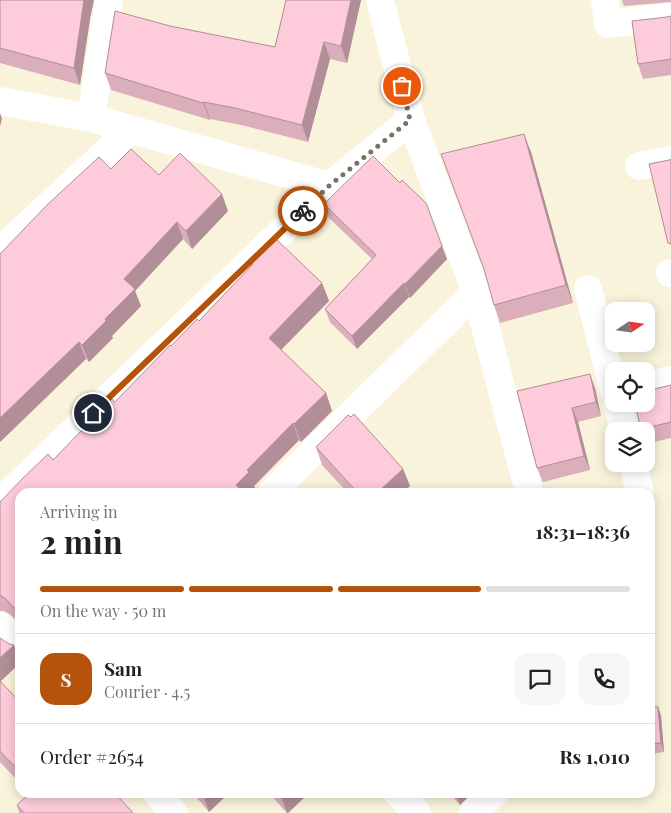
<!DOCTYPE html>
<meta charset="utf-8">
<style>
:root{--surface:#fff;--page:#f6f6f6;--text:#222;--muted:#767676;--line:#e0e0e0;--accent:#b45309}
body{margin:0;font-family:"Playfair Display",serif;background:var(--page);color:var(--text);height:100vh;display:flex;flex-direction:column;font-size:19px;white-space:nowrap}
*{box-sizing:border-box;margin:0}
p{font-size:16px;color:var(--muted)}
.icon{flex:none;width:28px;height:28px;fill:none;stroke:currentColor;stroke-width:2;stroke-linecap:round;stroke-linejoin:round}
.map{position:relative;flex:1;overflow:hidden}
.side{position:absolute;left:15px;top:488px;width:640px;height:310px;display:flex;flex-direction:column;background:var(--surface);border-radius:15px;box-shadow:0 2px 12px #0003}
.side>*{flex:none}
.needle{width:32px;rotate:77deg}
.buttons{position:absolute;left:605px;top:302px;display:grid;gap:10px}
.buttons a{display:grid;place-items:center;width:50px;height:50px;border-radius:10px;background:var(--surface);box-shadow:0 2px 12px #0003;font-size:25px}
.pin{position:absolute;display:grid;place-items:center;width:42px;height:42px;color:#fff;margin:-21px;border:2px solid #fff;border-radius:50%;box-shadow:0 1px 5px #0007}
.courier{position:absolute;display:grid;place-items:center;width:50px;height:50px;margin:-25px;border:4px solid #b45309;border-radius:50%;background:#fff;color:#222;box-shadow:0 1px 6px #0007}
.head em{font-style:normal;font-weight:700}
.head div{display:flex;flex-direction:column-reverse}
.head{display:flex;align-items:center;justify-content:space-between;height:85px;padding:0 25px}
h1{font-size:32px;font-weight:700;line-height:38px}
.bar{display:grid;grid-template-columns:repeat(4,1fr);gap:8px 5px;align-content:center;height:60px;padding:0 25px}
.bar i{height:6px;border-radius:4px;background:var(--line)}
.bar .on{background:var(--accent)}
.bar p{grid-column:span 4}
.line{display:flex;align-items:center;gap:12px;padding:0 25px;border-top:1px solid var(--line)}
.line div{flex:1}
.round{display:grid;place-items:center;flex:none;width:52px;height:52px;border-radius:15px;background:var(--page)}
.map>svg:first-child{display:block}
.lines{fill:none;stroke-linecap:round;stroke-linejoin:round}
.minor{stroke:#fff;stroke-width:28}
.wall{fill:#daafbb}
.shaded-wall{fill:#b18e98}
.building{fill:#fdcbd9;stroke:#b18e98}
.done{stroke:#777466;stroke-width:5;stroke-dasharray:0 9}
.route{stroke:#b45309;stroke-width:6}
</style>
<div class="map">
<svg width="671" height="813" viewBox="0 0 671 813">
<rect width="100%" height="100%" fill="#f8f3da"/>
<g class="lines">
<g class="minor">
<polyline points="380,0 411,120 476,292 529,492"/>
<polyline points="605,0 608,24 671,17"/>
<polyline points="0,101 91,118 329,186"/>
<polyline points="91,118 109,0"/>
<polyline points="639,166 671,160"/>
<polyline points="0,251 130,130"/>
<polyline points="670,273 671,273"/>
<polyline points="588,289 614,391"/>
<polyline points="646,386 671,380"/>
<polyline points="617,404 624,431"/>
<polyline points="633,464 640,492"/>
<polyline points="272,492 476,292"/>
<polyline points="0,502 329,186 411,120"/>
<polyline points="0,626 20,647"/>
<polyline points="156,792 174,813"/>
<polyline points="397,792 417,813"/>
<polyline points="473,813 495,792"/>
</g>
</g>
<g class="wall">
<polygon points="0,0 90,19 80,85 0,63"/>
<polygon points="286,0 361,0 347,63 330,59 308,142 241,125 210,119 210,120 111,90 105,73 170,26 275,47"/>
<polygon points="622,0 671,0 671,2 624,6"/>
<polygon points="671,16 671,75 643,79 638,64 667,17"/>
<polygon points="531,152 573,303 500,323 494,305"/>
<polygon points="111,169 159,175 228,211 192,249 183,239 135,291 141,306 112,336 113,338 89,362 86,359 0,442"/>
<polygon points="324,204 447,259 410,298 409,297 357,349 330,322 325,309 372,259 329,218"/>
<polygon points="249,261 322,283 329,301 281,350 326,393 332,411 301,442 299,440 254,486 256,490 253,492 20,492 20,624 11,615 4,611 0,611 0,502 53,460 115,402 171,346 199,321 251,266"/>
<polygon points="671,385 671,438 646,444 646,431 642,431 635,404"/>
<polygon points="595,388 601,416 578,422 590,470 543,482 537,468 517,391"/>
<polygon points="316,447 403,469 410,486 403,492 347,492 322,465"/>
<polygon points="0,638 20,660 20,663 0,681 20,702 20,783 0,762"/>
<polygon points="650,707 658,707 661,716 664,752 650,754"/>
<polygon points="29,792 114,792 133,813 19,813 17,805 30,793"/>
<polygon points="192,792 230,792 209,812"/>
<polygon points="268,792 310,792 288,813 287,813"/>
<polygon points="448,792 473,792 460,805"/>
</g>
<g class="shaded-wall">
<polygon points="84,0 94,0 90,19 80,85 74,68"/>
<polygon points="351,0 361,0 347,63 341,46"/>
<polygon points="324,42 330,59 308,142 302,125"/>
<polygon points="204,102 210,119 210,120 203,103"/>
<polygon points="0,113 2,119 0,126"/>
<polygon points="524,134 531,152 573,303 566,285"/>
<polygon points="222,194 228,211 192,249 186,231"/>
<polygon points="177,222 183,239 135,291 141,306 112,336 113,338 89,362 82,345 105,319 124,279"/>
<polygon points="442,246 447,259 410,298 405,284"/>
<polygon points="322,283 329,301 275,356 269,338"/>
<polygon points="404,283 409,297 357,349 352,336"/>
<polygon points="79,342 86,359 0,442 0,418"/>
<polygon points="590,374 595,388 601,416 596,402"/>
<polygon points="326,393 332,411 301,442 294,424"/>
<polygon points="572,408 578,422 590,470 584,456"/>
<polygon points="293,423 299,440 254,486 256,490 253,492 239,492 236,485 247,470"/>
<polygon points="403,469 410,486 403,492 378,492"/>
<polygon points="14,645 20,660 20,663 0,682 0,658"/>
<polygon points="658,707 661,716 664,752 661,743"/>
<polygon points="205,792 230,792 209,812 203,794"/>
<polygon points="285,792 310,792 288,813 287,813 281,796"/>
<polygon points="455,792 473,792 460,805"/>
</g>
<g class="building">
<polygon points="0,0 84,0 74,68 0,48"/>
<polygon points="286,0 351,0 341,46 324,42 302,125 235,108 204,102 203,103 105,73 115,11 170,26 275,47"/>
<polygon points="671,16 671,59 638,64 632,21 667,17"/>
<polygon points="524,134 566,285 494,305 484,269 441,154"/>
<polygon points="131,149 159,175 180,153 222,194 186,231 177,222 124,279 135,289 105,319 106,321 82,345 79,342 0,418 0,254 47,205 99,157 111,169"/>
<polygon points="373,156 400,183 402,180 426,203 442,246 405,284 404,283 352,336 325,309 376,255 324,204"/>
<polygon points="671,159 671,244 668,243 649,164 669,160"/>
<polygon points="274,237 322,283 269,338 326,393 294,424 293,423 247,470 249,472 236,485 243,492 20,492 20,614 5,598 0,595 0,502 23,478 48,454 53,460 112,399 115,402 170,345 171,346 197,319 199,321 253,264 249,261"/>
<polygon points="590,374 596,402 572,408 584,456 537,468 517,391"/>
<polygon points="671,385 671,422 641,429 635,404 646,404 646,391"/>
<polygon points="354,414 403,469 378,492 357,492 316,447 348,415 351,417"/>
<polygon points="549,488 561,492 544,492"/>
<polygon points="0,638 9,644 14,645 0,658"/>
<polygon points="0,681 20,702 20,772 0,751"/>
<polygon points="650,707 658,707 661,743 650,744"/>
<polygon points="31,792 114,792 133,813 24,813 17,805"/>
<polygon points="278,792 285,792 281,796"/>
</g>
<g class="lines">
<polyline class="done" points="303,211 329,186 410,120 402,86"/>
<polyline class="route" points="93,413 303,211"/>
</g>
</svg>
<div class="buttons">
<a><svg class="needle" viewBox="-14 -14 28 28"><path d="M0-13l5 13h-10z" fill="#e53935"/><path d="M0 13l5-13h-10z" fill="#767676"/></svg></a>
<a><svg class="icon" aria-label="locate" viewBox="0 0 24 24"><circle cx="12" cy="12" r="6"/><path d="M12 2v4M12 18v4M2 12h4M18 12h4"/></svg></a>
<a><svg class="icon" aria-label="layers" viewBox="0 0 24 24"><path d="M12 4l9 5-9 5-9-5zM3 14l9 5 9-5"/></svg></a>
</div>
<div class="pin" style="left:402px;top:86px;background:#ea580c"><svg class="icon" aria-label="bag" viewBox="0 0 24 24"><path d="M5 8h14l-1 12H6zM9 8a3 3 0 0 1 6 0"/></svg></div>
<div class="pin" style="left:93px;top:413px;background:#1f2937"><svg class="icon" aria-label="home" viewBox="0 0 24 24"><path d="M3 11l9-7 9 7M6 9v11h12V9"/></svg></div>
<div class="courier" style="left:303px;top:211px"><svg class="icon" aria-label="bike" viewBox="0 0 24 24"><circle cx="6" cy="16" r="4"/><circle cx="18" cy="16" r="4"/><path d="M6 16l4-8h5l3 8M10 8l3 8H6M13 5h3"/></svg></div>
<section class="side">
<div class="head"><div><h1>2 min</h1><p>Arriving in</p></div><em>18:31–18:36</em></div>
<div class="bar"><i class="on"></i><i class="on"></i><i class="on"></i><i></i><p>On the way · 50 m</p></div>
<div class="line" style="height:90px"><b class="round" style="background:var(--accent);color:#fff">S</b><div><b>Sam</b><p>Courier · 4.5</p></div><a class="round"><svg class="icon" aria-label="chat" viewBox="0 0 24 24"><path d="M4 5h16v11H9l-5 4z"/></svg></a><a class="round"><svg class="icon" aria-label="phone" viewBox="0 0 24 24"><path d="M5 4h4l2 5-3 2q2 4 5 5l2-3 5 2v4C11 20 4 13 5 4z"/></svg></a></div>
<div class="line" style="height:65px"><div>Order #2654</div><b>Rs 1,010</b></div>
</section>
</div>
